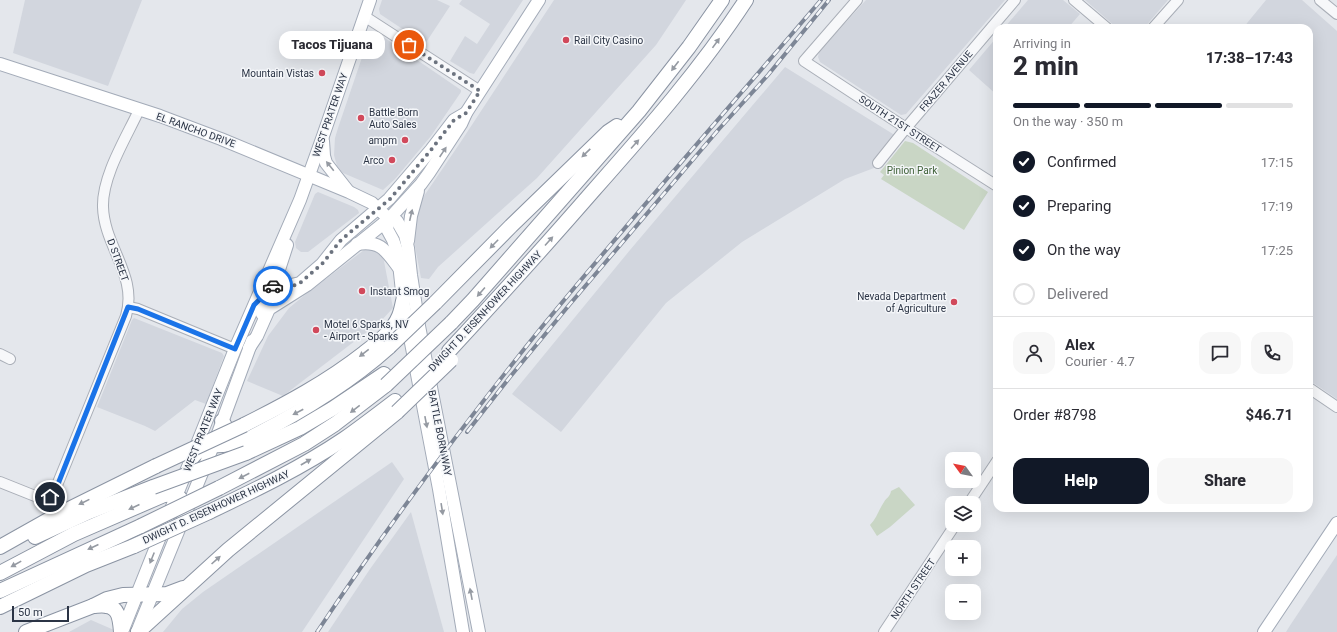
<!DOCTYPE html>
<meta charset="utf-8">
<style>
:root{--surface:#fff;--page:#f7f7f7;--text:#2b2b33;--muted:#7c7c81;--line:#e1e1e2;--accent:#111827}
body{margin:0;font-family:Roboto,sans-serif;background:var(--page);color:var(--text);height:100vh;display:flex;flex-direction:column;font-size:15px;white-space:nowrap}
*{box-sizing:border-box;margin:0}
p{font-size:13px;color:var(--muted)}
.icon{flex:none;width:22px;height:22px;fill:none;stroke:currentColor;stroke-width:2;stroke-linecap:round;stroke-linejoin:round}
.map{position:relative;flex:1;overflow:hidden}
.side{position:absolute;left:993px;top:24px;width:320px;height:488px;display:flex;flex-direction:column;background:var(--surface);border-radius:12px;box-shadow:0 4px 16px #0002}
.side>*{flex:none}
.needle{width:26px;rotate:303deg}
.buttons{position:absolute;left:945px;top:452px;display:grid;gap:8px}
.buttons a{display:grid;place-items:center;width:36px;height:36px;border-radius:8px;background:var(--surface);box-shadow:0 4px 16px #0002;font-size:20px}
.scale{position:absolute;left:12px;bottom:10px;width:57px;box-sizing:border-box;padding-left:4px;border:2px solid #2b3445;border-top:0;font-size:11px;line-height:14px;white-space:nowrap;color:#2b3445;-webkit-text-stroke:3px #f4f6f9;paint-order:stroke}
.pin{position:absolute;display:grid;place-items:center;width:34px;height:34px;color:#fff;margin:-17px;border:2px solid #fff;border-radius:50%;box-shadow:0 1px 4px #0007}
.courier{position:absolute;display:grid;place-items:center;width:40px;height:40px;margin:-20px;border:3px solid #1a73e8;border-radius:50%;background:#fff;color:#222;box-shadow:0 1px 5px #0007}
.bubble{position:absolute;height:28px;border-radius:12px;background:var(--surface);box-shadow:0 4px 16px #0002;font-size:13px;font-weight:800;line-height:28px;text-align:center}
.summary em{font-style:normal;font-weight:800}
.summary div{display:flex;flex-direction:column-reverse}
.summary{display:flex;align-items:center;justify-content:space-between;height:68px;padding:0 20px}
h1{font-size:26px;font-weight:800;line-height:30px}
.bar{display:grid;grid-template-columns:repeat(4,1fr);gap:6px 4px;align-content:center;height:48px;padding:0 20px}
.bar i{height:5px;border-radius:3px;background:var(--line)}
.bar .on{background:var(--accent)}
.bar p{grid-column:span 4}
.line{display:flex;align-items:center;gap:10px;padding:0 20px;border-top:1px solid var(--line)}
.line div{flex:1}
.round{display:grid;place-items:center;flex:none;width:42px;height:42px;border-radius:12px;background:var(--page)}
ol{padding:0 20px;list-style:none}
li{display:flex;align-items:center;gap:12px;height:44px}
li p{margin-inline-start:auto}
li .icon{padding:4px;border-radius:50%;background:var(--accent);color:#fff;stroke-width:4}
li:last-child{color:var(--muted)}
li i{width:22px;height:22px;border:2px solid var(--line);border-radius:50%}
.button{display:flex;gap:8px;margin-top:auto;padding:8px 20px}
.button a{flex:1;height:46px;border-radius:12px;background:var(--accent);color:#fff;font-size:16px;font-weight:800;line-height:46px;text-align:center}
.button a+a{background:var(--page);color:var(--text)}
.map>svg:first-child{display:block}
.built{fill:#d2d6de}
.green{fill:#c9d6c5}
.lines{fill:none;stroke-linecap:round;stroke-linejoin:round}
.minor-casing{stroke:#a9aeb7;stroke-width:12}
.major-casing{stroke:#a3abb8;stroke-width:14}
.highway-casing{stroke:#8b94a3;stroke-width:16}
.minor{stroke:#f7f8fa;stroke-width:10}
.major{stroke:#fff;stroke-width:12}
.highway{stroke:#fff;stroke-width:14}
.rail-casing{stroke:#7d8696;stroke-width:4}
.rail{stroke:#f4f6f9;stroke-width:2.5;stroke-dasharray:8;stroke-linecap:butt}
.highway-bridge-casing{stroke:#8b94a3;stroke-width:16;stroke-linecap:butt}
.highway-bridge{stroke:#fff;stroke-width:14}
.oneway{fill:#959aa2}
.done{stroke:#6c737f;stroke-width:4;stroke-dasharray:0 7.2}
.route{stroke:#1a73e8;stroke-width:5}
.poi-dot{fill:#d1495b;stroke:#f4f6f9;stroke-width:1.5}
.labels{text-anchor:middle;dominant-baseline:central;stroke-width:3;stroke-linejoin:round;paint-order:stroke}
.poi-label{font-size:10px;fill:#2b3445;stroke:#f4f6f9;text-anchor:start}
.street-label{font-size:10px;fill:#2b3445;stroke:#f4f6f9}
.park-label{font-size:10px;fill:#3f6138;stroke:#f4f6f9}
</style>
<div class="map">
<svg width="1337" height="632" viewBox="0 0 1337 632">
<rect width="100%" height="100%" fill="#e4e7ec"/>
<g class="built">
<polygon points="25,0 142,0 108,86 13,53"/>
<polygon points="382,0 437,0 450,6 425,44 380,14 379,9"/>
<polygon points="462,0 523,0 474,74 470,73 450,61 465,36 477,44 490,24 459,4"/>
<polygon points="554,0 686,0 656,45 537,178 438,267 429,279 421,278 414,241 415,229 420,204 424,196 460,143"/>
<polygon points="866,0 1005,0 906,114 901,115 820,62 818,57 819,52"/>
<polygon points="1028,0 1063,0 1080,14 1068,28 1004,28"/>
<polygon points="1085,0 1168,0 1144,28 1117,28"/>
<polygon points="1266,0 1302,0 1337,31 1337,399 1309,380 1309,28 1243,28"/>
<polygon points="370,34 379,34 461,90 461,92 431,136 395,179 383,190 343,173 337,166 334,155 335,138 338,128"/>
<polygon points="997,37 997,95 969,70"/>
<polygon points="785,67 901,139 874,168 845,179 742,242 666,303 561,432 512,394 630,250"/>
<polygon points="318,192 354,207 358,210 359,213 308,252 301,252 296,248 295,242 315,194"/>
<polygon points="368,249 377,250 383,256 393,308 381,321 283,396 247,381 268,336 289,308 306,294 364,250"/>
<polygon points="134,318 222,353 224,356 206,404 195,400 155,431 145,426 97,407 132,320"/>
<polygon points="392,462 404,479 302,632 163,632 182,609 203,592"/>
<polygon points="411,512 444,632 328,632 370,569"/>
<polygon points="1337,555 1337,632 1286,632 1291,624"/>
<polygon points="91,620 114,630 114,632 69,632"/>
</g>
<g class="green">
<polygon points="905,141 913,143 988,192 964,230 881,179 884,175 880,172"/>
<path d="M899,487L915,505L890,527L877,536L870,525C877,518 879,509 884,502C887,497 890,497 891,491Z"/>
</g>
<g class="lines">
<g class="minor-casing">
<g id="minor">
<polyline points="857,0 804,61 906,128 997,186"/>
<polyline points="1074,0 1107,28"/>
<polyline points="1320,0 1337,14"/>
<polyline points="364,16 480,91"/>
<polyline points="1153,28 1178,0"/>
<polyline points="878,163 906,128 1015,0"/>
<polyline points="128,307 138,309 235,349"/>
<polyline points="0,354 10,359"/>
<polyline points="1309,388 1337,407"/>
<path d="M0,482L40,498L46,499L53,495L126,316C138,276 104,246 103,207C102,176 126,138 139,110"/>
<polyline points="969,503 997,461"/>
<polyline points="884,632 955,525"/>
</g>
</g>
<g class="major-casing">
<g id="major">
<polyline points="0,64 160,116 221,139 349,192 372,203 389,219 397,221 405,235 408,248 411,275 419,326 479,632"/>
<polyline points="323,141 324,156 326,163 348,191"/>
<polyline points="389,219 387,229 393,240 398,254 403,301 439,489 463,632"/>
<polyline points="408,241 411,216 418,191"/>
<path d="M357,244C381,240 386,251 399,268"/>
<polyline points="269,290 274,285 287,286 300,283 322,264 341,240 389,199 431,150 454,120 466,113"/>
<polyline points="262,314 274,285 287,245"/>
<polyline points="249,348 257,336 269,309 307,285 389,219 399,208 421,184 429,173 461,124 466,113 539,0"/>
<polyline points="122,632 235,349 300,200 323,136 370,0"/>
<polyline points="137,632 217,436 252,341"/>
<polyline points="1264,632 1337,523"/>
</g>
</g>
<g class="highway-casing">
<g id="highway">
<polyline points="435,303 511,226 608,132 617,126"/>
<polyline points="451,323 473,300 639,111 689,47 722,0"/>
<path d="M449,351C498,298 546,245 593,191C647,130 701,69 746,0"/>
<path d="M222,421C226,429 231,434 240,436"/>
<path d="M244,425C286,404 327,382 364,353C377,343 393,331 399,316C401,311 402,306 403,301"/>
<polyline points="246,453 300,428 332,409 384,374"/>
<path d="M191,459C195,454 199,450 205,447C211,445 217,445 223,445C233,444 243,442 252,437C301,412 348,384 389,347"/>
<polyline points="219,488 304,444 335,424 386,385"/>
<path d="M209,512C255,490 301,468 344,439C361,427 378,414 395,401"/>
<polyline points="35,537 89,512 153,487"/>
<polyline points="0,547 55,516 156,466"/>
<path d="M0,573L74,534L164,495C180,493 183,499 186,513"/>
<polyline points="0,591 141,526"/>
<path d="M93,606C97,606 102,605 106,606C120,607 120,622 121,632"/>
<polyline points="0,607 86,565 134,546"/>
<polyline points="26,632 93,606 107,599 123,595 167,594 183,588"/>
<polyline points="138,632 228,550 397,412"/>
</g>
</g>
<use href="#minor" class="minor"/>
<use href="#major" class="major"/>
<use href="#highway" class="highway"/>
<g class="rail-casing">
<g id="rail">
<polyline points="467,432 510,377 570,304 719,129 768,75 829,0"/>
<path d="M317,632C387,527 462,426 541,328C632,217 728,109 821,0"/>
</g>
</g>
<use href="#rail" class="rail"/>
<g class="highway-bridge-casing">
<g id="highway-bridge">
<polyline points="389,347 435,303"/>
<polyline points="386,385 451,323"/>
<polyline points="397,412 451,360"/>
<polyline points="156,466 244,425"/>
<polyline points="153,487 246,453"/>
<polyline points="141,526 219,488"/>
<polyline points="134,546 209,512"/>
</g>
</g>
<use href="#highway-bridge" class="highway-bridge"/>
</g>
<defs><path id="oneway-solid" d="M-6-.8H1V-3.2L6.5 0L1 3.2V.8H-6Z"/></defs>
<g class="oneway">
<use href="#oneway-solid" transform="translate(716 43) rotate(-54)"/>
<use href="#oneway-solid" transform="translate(675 66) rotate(127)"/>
<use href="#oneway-solid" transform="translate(635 144) rotate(-48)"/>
<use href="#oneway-solid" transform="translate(443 152) rotate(-56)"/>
<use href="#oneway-solid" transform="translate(586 153) rotate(136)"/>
<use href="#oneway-solid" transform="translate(330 166) rotate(-129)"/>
<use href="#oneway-solid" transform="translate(411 215) rotate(-77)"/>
<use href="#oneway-solid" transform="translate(549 241) rotate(-48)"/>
<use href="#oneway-solid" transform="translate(494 244) rotate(134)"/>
<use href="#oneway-solid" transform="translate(481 292) rotate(131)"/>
<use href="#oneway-solid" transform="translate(364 353) rotate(142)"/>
<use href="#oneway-solid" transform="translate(355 409) rotate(142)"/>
<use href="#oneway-solid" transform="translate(298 412) rotate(152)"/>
<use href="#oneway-solid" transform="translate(426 422) rotate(79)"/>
<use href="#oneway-solid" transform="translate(306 462) rotate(-30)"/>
<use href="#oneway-solid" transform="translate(244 476) rotate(153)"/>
<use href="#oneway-solid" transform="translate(84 502) rotate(154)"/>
<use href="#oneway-solid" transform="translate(134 507) rotate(156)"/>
<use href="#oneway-solid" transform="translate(442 509) rotate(81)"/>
<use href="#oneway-solid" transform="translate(93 547) rotate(155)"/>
<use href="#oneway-solid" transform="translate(152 558) rotate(112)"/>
<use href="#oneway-solid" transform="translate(216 560) rotate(-42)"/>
<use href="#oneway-solid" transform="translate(16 564) rotate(151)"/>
<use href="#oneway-solid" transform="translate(471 594) rotate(-101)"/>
</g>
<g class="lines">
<polyline class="done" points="273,286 293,286 300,283 322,264 341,240 390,199 431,150 454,120 466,113 480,91 409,45"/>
<polyline class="route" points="50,497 53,495 58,484 128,307 138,309 235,349 254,305 273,286"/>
</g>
<g class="poi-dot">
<circle cx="566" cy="40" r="4"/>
<circle cx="322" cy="73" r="4"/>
<circle cx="361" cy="118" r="4"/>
<circle cx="405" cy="140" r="4"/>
<circle cx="392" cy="160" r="4"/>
<circle cx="362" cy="291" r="4"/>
<circle cx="954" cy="302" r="4"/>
<circle cx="316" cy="330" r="4"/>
</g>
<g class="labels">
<g class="poi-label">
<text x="574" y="40">Rail City Casino</text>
<text x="314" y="73" text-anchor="end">Mountain Vistas</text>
<text x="369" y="112">Battle Born<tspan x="369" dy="12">Auto Sales</tspan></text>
<text x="397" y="140" text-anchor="end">ampm</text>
<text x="384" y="160" text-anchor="end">Arco</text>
<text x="370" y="291">Instant Smog</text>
<text x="946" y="296" text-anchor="end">Nevada Department<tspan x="946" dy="12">of Agriculture</tspan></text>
<text x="324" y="324">Motel 6 Sparks, NV<tspan x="324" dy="12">- Airport - Sparks</tspan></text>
</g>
<g class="street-label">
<text transform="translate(946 81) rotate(-50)">FRAZER AVENUE</text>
<text transform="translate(330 115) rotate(-71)">WEST PRATER WAY</text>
<text transform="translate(900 124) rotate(33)">SOUTH 21ST STREET</text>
<text transform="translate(196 130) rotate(20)">EL RANCHO DRIVE</text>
<text transform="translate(118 260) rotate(70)">D STREET</text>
<text transform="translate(485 311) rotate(-47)">DWIGHT D. EISENHOWER HIGHWAY</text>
<text transform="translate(203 430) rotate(-68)">WEST PRATER WAY</text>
<text transform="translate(440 433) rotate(79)">BATTLE BORN WAY</text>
<text transform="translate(216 507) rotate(-25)">DWIGHT D. EISENHOWER HIGHWAY</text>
<text transform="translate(913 589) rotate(-56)">NORTH STREET</text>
</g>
<g class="park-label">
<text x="912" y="170">Pinion Park</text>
</g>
</g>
</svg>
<div class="buttons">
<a><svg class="needle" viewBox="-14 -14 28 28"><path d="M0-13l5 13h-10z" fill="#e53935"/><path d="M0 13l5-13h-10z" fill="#7c7c81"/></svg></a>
<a><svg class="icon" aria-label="layers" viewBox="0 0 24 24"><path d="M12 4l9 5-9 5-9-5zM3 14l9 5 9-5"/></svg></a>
<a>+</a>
<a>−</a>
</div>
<div class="scale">50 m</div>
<div class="pin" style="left:409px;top:45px;background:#ea580c"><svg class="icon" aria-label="bag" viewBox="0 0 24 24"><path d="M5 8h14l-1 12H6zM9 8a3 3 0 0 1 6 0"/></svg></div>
<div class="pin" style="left:50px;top:497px;background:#1f2937"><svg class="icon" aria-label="home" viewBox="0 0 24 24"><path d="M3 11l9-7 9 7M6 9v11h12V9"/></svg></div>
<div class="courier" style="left:273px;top:286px"><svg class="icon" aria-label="car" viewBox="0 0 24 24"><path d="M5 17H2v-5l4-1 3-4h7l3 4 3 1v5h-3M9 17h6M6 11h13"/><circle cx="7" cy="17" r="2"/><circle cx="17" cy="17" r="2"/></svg></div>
<div class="bubble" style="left:279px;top:31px;width:106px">Tacos Tijuana</div>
<section class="side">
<div class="summary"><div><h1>2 min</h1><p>Arriving in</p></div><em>17:38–17:43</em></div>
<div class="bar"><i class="on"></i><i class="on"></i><i class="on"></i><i></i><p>On the way · 350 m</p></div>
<ol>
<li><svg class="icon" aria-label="check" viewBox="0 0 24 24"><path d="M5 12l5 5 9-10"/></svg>Confirmed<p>17:15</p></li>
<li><svg class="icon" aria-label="check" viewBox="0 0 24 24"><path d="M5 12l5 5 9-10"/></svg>Preparing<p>17:19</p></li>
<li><svg class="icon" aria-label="check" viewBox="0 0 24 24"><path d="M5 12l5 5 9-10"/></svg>On the way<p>17:25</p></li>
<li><i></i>Delivered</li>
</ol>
<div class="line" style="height:72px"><a class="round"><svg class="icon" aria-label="person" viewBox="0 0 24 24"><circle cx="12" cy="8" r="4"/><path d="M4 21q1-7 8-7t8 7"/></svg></a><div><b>Alex</b><p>Courier · 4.7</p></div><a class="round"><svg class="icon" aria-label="chat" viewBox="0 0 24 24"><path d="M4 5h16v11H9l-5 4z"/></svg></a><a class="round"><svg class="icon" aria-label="phone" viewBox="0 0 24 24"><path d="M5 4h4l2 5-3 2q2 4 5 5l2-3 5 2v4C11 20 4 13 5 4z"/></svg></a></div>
<div class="line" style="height:52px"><div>Order #8798</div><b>$46.71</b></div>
<div class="button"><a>Help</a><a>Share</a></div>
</section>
</div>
